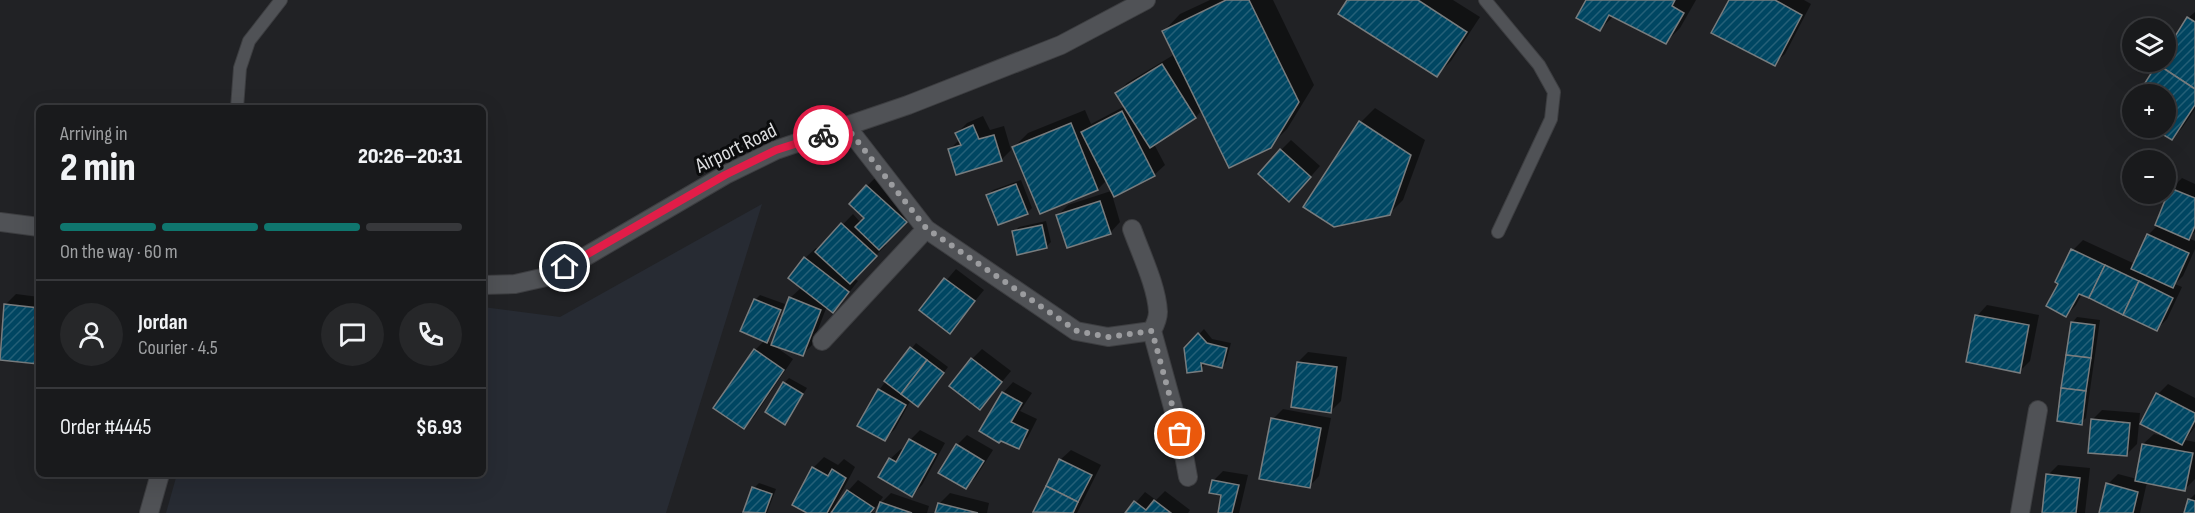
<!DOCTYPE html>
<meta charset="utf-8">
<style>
:root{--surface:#191a1c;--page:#262729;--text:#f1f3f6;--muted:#9fa1a3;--line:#37383b;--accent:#0f766e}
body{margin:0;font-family:"Sofia Sans Condensed",sans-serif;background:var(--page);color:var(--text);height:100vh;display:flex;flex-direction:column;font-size:22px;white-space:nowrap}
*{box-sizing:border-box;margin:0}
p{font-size:20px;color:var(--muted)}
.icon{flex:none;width:33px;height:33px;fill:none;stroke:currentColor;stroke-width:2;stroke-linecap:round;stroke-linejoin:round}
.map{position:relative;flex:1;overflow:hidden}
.panel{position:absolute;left:36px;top:105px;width:450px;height:372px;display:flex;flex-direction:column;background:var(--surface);border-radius:9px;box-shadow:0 6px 24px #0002,0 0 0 2px var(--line)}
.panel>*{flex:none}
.buttons{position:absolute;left:2122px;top:18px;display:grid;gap:12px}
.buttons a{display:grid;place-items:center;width:54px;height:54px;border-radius:50%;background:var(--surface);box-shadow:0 6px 24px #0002,0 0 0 2px var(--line);font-size:30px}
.pin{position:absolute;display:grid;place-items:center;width:51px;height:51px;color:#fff;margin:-26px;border:3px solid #fff;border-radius:50%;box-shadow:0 2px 6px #0007}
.courier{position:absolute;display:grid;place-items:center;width:60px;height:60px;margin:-30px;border:4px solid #e11d48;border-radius:50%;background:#fff;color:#222;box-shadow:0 2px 8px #0007}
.head em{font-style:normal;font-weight:800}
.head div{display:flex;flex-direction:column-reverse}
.head{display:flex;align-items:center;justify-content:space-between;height:102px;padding:0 24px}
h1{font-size:39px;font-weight:800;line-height:45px}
.bar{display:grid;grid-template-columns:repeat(4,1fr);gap:9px 6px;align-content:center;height:72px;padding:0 24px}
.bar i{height:8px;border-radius:4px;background:var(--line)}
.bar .on{background:var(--accent)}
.bar p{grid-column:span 4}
.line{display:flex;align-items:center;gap:15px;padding:0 24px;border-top:2px solid var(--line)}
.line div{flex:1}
.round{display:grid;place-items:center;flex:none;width:63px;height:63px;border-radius:32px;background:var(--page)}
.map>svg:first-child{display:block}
.built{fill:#272b33}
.shadow{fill:#0007}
.building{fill:url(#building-hatch);stroke:#787c7e;stroke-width:1.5}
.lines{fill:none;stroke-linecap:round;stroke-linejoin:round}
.lane-casing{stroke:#3d3e41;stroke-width:14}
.street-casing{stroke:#3d3e41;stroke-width:20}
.lane{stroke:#505256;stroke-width:12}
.street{stroke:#505256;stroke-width:18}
.done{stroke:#9b9c9f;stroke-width:6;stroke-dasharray:0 10.8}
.route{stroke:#e11d48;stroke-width:8}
.labels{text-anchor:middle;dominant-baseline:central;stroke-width:6;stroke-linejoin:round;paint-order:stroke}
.street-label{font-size:21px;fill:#dddee0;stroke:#0b0c0d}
</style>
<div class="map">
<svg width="2195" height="513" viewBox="0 0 2195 513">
<defs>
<pattern id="building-hatch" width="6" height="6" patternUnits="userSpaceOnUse" patternTransform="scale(1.5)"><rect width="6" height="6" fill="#004662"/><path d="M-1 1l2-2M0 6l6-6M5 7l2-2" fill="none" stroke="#256078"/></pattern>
</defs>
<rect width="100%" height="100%" fill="#212225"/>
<polygon class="built" points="762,204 666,513 166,513 177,474 483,474 483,307 560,317"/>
<g class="shadow">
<polygon points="1210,0 1273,0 1314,85 1287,129 1270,146 1202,110 1196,117 1154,144 1165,165 1154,175 1107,180 1098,189 1041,212 1014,147 1028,133 1085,110 1091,124 1125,106 1117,93 1127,83 1175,54 1164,31 1180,14"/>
<polygon points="1349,0 1453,0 1480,17 1451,61 1437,75"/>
<polygon points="1587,0 1696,0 1680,28 1666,42 1614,16 1600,29"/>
<polygon points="1731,0 1804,0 1811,4 1785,54 1774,64"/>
<polygon points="2195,12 2195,109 2182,128 2172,138 2155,128 2166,128 2166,94 2140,94 2161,62 2166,62 2166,53 2188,18"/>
<polygon points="1375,108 1425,140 1403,200 1389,214 1305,207 1361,122"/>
<polygon points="983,116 990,130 1004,126 1011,150 1001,160 950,149 960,139 957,133 967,123"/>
<polygon points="1291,140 1320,166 1299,190 1281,150"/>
<polygon points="877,176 916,211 883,243 886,245 854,278 858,281 843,300 832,311 827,306 812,345 802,355 773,345 793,359 754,417 744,427 755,350 765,340 755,300 760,295 785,304 771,336 767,341 772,345 790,298 802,287 805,258 816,248 818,250 853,214 861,223 866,217 867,186"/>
<polygon points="2182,178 2195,184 2195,232 2188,238 2195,241 2195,249 2183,276 2175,284 2182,287 2167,319 2156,330 2082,294 2076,305 2066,316 2060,283 2073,250 2083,240 2135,264 2148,235 2158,225 2156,224 2171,189"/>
<polygon points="1021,180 1032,208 1027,213 988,195 993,190"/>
<polygon points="1111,191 1120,222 1110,233 1058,215 1068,205"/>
<polygon points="1046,221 1051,242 1046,247 1014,232 1019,227"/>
<polygon points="956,269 984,290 949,332 921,310"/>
<polygon points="16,294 39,297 39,361 37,363 0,359 5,305"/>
<polygon points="1987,305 2039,315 2030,361 2020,371 1977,316"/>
<polygon points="2077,317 2100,320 2086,418 2081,423 2072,323"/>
<polygon points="1204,329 1212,339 1231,343 1226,362 1221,367 1206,363 1201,369 1186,348"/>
<polygon points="916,343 948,367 923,400 911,400 895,429 885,439 879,390"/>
<polygon points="982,349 1011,371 980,408 972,359"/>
<polygon points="1308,352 1347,357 1341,401 1331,411 1298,362"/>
<polygon points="789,378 807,388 785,423 784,383"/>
<polygon points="1013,382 1032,393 1020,411 1037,419 1028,437 1018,447 981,431 1003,393"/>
<polygon points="2168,384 2195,398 2195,427 2185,440 2195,442 2195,479 2185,489 2147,482 2140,513 2100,513 2108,484 2118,474 2137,479 2143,444 2154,434 2167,437 2158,394"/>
<polygon points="1283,409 1331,418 1319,476 1309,487 1273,419"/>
<polygon points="2102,410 2140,413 2137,444 2126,455 2092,420"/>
<polygon points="920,430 945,443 922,485 912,495 890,459 901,449 904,451 910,440"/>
<polygon points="967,435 993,450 976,477 966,488 957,445"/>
<polygon points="1071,450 1101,465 1077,513 1035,512 1060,460"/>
<polygon points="824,457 838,465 844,459 855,467 833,509 829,513 810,513 794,504 813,468"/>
<polygon points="2058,465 2090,468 2085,513 2043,513 2048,475"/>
<polygon points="1223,471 1248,475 1239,513 1219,513 1223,494 1213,481"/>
<polygon points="858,480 883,497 872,513 833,513 848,491"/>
<polygon points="759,483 776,489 767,513 745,511 754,488"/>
<polygon points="1165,491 1190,510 1188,513 1127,513 1145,492 1156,500"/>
<polygon points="891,493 929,506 927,513 878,513 881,503"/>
<polygon points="950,493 989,503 987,513 937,513 940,503"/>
<polygon points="2195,494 2195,513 2186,513 2189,500"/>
</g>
<g class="building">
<polygon points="1226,0 1249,0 1299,102 1271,148 1229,168 1162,31"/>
<polygon points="1347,0 1418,0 1467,32 1437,77 1338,14"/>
<polygon points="1586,0 1675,0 1672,6 1684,13 1666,44 1609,15 1600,31 1576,18"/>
<polygon points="1729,0 1775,0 1802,15 1775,66 1711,33"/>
<polygon points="2187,17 2195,22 2195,89 2157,64 2159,62 2166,62 2166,51"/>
<polygon points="1162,64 1196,118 1150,148 1115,93"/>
<polygon points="2157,64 2195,89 2195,105 2172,140 2152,128 2166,128 2166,94 2138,94"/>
<polygon points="2133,102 2133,115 2127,111"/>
<polygon points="1122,111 1155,176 1114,197 1081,132"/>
<polygon points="1359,121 1411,155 1390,215 1334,227 1303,207"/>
<polygon points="1071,123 1098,190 1040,214 1012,147"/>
<polygon points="973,125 979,139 994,135 1002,161 956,175 948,149 961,145 955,133"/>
<polygon points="1280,149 1311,177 1289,202 1258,174"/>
<polygon points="1016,184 1028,214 998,225 986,195"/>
<polygon points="866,185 907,222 879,250 855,227 864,218 849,204"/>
<polygon points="2170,188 2195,198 2195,226 2189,240 2155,225"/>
<polygon points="1100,201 1111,234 1067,248 1056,215"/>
<polygon points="841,223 877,256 850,284 815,252"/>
<polygon points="1042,225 1047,248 1017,255 1012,231"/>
<polygon points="2147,234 2189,253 2173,288 2131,269"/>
<polygon points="2071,249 2105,265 2089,298 2079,294 2066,317 2046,306 2058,284 2055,282"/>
<polygon points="804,257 849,292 833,313 788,278"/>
<polygon points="2105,265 2139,281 2123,315 2089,298"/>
<polygon points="944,278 975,301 950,334 919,310"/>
<polygon points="2139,281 2173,298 2157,331 2123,315"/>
<polygon points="789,297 821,310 803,356 771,345"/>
<polygon points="754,299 781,310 767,343 740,331"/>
<polygon points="4,304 39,308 38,364 0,360"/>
<polygon points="1975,315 2029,325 2020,373 1966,362"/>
<polygon points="2071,322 2095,325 2091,358 2066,355"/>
<polygon points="1198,333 1207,343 1227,348 1222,368 1201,363 1202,371 1187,373 1184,348"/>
<polygon points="910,347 927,360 901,394 884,381"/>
<polygon points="754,349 784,370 744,429 713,408"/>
<polygon points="2066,355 2091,358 2086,391 2061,388"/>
<polygon points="971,358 1002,382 980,410 949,386"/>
<polygon points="927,360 944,373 918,407 901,394"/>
<polygon points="1297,362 1337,367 1331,413 1291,407"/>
<polygon points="783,382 803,394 785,425 765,412"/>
<polygon points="2061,388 2086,391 2082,425 2057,421"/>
<polygon points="878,389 906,405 885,441 857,426"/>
<polygon points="1002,392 1022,403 1011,422 1028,430 1019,449 1001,441 999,443 979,431"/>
<polygon points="2156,393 2195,413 2195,420 2182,445 2140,424"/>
<polygon points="1271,418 1321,428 1310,488 1259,479"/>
<polygon points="2091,419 2130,423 2127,456 2088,453"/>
<polygon points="909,439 936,454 912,497 878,477 889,458 896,462"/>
<polygon points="956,444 984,461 966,489 938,473"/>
<polygon points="2142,444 2193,453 2185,491 2135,481"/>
<polygon points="1059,459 1092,475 1078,502 1046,486"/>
<polygon points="812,467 828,476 832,469 846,478 827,513 807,513 792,505"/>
<polygon points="2046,474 2080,478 2076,513 2042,513"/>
<polygon points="1212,480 1239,485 1232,513 1218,513 1221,495 1209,493"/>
<polygon points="2106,483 2138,492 2133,513 2099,513"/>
<polygon points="1046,486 1078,502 1073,513 1033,512"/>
<polygon points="752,487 772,494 765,513 743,512"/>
<polygon points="847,490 874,508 870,513 831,513"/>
<polygon points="2188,499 2195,501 2195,513 2184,513"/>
<polygon points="1154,500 1171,513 1125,513 1134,501 1146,510"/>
<polygon points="880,502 912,513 876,513"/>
<polygon points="938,503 978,513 935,513"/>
</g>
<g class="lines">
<g class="lane-casing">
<g id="lane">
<polyline points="1485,0 1539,65 1554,92 1551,119 1498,232"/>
<polyline points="237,108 240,68 249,41 281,0"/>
</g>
</g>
<g class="street-casing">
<g id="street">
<polyline points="847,127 926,229 1076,331 1108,337 1152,331"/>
<polyline points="0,222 39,227"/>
<path d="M1132,229C1141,254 1157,287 1158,312C1158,319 1155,325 1152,331L1180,433L1188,477"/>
<polyline points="483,285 515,284 546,277 583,258 725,175 776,150 908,105 1061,45 1146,0"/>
<polyline points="822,341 926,229"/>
<polyline points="149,513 160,474"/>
<polyline points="2020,513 2038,410"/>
</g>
</g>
<use href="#lane" class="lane"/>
<use href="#street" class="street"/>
</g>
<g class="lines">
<polyline class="done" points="823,135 847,128 926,228 1077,331 1108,337 1152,331 1180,434"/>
<polyline class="route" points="565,267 725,175 776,150 823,135"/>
</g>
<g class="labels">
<g class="street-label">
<text transform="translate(736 148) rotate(-26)">Airport Road</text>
</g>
</g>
</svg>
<div class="buttons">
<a><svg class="icon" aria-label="layers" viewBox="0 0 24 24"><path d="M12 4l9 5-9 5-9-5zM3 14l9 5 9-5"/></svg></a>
<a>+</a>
<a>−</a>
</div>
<div class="pin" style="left:1180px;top:434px;background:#ea580c"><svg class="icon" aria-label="bag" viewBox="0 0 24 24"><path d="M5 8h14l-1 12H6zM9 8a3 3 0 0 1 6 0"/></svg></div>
<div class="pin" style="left:565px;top:267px;background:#1f2937"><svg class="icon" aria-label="home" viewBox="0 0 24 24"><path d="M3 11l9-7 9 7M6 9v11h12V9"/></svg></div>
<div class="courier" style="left:823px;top:135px"><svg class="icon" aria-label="bike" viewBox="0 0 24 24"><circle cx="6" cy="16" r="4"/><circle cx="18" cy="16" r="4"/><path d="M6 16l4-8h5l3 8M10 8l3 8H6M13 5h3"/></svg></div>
<section class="panel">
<div class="head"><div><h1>2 min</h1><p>Arriving in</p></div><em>20:26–20:31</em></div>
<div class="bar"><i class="on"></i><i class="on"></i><i class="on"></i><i></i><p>On the way · 60 m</p></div>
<div class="line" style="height:108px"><a class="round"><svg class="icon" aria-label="person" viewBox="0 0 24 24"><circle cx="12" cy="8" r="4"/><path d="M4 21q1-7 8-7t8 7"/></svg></a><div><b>Jordan</b><p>Courier · 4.5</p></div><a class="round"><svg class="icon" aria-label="chat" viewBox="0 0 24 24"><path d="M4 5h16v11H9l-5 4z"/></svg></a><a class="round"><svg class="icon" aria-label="phone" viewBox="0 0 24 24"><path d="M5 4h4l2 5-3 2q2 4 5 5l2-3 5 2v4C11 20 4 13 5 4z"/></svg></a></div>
<div class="line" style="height:78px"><div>Order #4445</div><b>$6.93</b></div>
</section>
</div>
